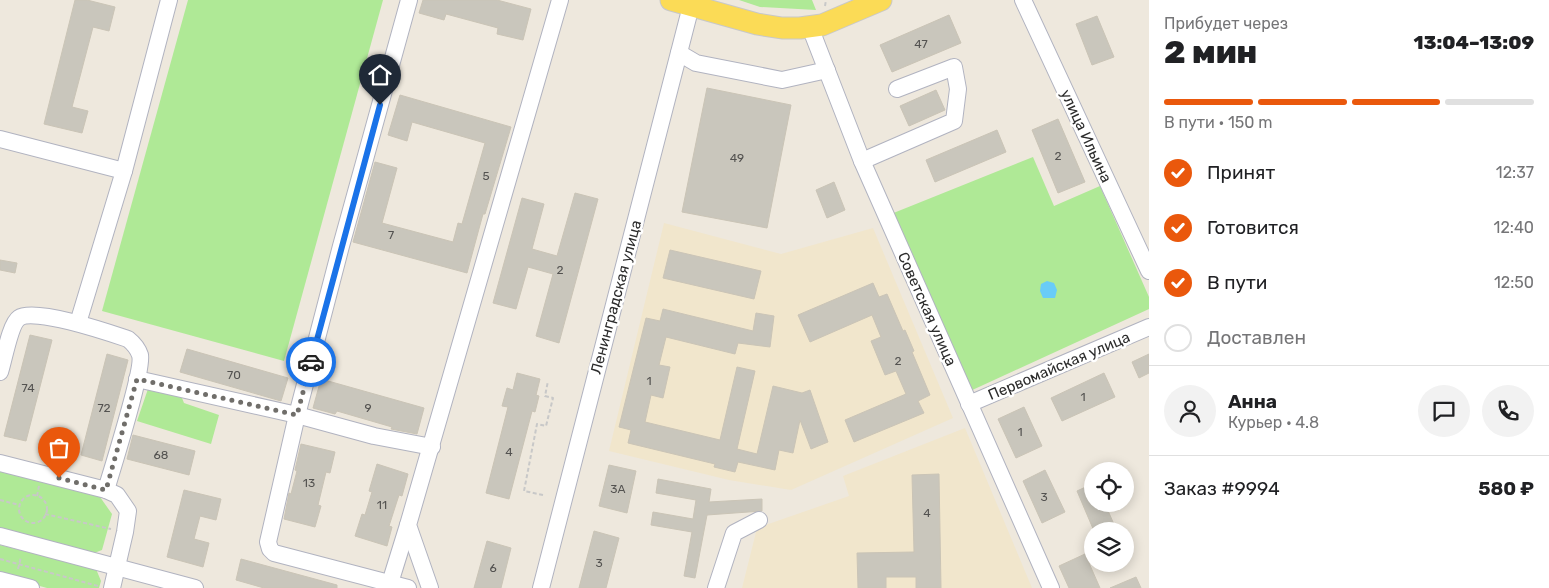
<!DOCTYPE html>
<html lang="ru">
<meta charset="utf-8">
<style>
:root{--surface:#fff;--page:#f2f2f2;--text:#202124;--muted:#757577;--line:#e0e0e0;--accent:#ea580c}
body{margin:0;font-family:Rubik,sans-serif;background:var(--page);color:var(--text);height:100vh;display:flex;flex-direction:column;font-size:19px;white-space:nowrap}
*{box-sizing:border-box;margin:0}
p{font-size:16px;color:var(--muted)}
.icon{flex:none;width:28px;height:28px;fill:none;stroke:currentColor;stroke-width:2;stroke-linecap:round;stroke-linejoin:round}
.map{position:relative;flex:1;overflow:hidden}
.side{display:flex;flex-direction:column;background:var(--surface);width:400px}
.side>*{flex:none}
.controls{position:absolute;left:1084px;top:462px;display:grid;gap:10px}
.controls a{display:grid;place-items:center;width:50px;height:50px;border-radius:50%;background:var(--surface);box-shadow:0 2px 12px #0003;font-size:25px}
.pin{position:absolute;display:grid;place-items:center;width:42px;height:42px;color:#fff;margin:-51px -21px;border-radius:50% 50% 50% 0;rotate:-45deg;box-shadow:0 0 5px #0007}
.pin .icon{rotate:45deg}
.courier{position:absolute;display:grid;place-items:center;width:50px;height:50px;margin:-25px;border:4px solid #1a73e8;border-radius:50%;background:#fff;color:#222;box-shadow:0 1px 6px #0007}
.summary em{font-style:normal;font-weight:800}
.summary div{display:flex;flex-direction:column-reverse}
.summary{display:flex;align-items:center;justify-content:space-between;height:85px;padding:0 15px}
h1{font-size:32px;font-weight:800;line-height:38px}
.bar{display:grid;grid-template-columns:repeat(4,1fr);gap:8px 5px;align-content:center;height:60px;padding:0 15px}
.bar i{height:6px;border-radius:4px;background:var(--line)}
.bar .active{background:var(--accent)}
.bar p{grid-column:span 4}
.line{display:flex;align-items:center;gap:12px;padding:0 15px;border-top:1px solid var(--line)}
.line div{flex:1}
.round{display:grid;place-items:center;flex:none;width:52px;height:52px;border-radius:26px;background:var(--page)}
ol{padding:0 15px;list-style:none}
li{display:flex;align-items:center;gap:15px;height:55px}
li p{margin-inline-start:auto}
li .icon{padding:5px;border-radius:50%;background:var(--accent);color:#fff;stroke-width:4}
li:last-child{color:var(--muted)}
li i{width:28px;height:28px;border:2px solid var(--line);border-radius:50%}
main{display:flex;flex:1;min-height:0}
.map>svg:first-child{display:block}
.education{fill:#f1e6cc}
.green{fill:#afe996}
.water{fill:#69ccf8}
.building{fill:#c9c6bc;stroke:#cac4b6}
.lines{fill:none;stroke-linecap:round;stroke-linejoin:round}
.minor-casing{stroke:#b1b3c0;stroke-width:18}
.major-casing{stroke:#c8c8c8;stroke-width:23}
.path{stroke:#c8c8c8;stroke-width:2;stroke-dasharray:4 2.5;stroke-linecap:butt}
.minor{stroke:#fff;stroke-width:16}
.major{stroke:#fbdb56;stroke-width:21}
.done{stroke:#706e6a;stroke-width:5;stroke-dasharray:0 9}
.route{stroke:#1a73e8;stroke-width:6}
.labels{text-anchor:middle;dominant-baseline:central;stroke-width:5;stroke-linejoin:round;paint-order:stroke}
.number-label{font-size:12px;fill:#535250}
.street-label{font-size:15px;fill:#2c2c2c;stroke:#fff}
</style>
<main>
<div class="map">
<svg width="1149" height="588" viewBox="0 0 1149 588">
<rect width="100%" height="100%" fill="#eee8dd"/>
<g class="education">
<polygon points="664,223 781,254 873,228 953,418 791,490 729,480 609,451"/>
<polygon points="965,428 1032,588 742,588 757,528 849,496 843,476"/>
</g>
<g class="green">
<polygon points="188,0 383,0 284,361 102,311"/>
<polygon points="739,0 812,0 816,10 760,7"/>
<polygon points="1033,157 1054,206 1100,186 1149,297 1149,309 968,392 891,214"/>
<polygon points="149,386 180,393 184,403 219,415 211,444 137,421"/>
<polygon points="0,471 100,497 112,514 102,550 89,555 0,530"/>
<polygon points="0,545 96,569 101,581 99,588 47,588 0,575"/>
</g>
<polygon class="water" points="1047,281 1054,283 1057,290 1055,298 1043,298 1040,291 1041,284"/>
<g class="building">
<polygon points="75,0 87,0 115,7 109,31 93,27 72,107 88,111 82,133 44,124"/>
<polygon points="423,0 497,0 531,9 523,40 497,34 498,28 446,14 444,20 419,13"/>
<polygon points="949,15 961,43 892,72 880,45"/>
<polygon points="1097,16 1114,57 1092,65 1076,24"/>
<polygon points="707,88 791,105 767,228 682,212"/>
<polygon points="936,90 945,110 909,126 900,106"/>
<polygon points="400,95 511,127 485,214 483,214 467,273 353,242 375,162 397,168 382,223 453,242 458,223 462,224 485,143 412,122 407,141 388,135"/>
<polygon points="1058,119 1085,182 1058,193 1032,130"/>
<polygon points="997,130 1006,152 935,182 926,160"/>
<polygon points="834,182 845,210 827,218 816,190"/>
<polygon points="575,193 598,199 559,343 536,336 553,274 528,267 516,309 493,303 522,198 544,204 532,249 557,256"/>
<polygon points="670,250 761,271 754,299 663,278"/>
<polygon points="0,260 17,263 15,273 0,270"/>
<polygon points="873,283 879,297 887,294 903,331 905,330 914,351 912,352 930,395 918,401 924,413 854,442 845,420 906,394 896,371 885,375 871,341 881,337 872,315 810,342 798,315"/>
<polygon points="663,309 753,331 756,313 774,316 770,347 738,343 735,354 666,337 659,365 670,367 663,398 651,395 645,422 720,440 737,367 755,371 737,449 757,454 773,386 802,393 810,390 828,442 811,449 800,420 793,453 779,450 775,470 738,462 735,472 714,467 715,464 628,443 631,430 619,427 646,318 660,321"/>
<polygon points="30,335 52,340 26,441 4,436"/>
<polygon points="187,349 288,378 281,401 180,372"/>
<polygon points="107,354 128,360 102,461 81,455"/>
<polygon points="1149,354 1149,373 1139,378 1132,362"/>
<polygon points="517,373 540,379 536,395 539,396 535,412 532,411 509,499 486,493 508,407 502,406 507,388 513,390"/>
<polygon points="1104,373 1115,397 1062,421 1051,398"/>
<polygon points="321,379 424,408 417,434 391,429 392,427 337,411 335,414 313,408"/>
<polygon points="1024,407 1042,446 1016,458 998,419"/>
<polygon points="133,435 195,451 189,475 127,459"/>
<polygon points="301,444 335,452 330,473 326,472 318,505 321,506 315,527 284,519 289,493 291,494 297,471 295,470"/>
<polygon points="377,464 408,474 402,496 399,495 389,526 392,527 387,546 355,536 362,514 365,515 372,492 369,491"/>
<polygon points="609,465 636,471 627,513 599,506"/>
<polygon points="1045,470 1065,512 1042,523 1023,481"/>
<polygon points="939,474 941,588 916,588 916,577 886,577 886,588 858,588 857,553 914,552 912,475"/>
<polygon points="658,479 711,489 709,502 762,499 762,511 707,515 695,578 684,576 692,532 651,525 653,512 693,519 696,500 656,493"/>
<polygon points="1092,484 1092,504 1105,504 1117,531 1094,531 1077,491"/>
<polygon points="184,490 221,499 216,520 200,516 194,539 209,543 203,567 167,557"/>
<polygon points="594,531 619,538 606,588 579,588"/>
<polygon points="487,541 511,548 501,588 474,588"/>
<polygon points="1085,554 1100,588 1069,588 1059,566"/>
<polygon points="241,559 337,585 337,588 264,588 236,580"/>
<polygon points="1136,577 1141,588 1110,588"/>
</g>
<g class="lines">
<g class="minor-casing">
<g id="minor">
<polyline points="1023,0 1149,271"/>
<polyline points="810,27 862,161 1051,588"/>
<polyline points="679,53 696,63 782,80 827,70"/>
<polyline points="0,139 124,171"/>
<polyline points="862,161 954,121 958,89 954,67 897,89"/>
<polyline points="78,323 124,171 169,0"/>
<path d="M0,372C4,360 10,324 19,318C34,307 110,333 128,339C133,343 138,349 140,355C144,368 112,470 106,490"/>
<polyline points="137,379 297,415 374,436 432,447"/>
<polyline points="969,404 1149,327"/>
<polyline points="0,463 106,490 117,495 128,511 125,532 112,588"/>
<polyline points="0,536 195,588"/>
<polyline points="0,580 31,588"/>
<polyline points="390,583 408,525"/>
<polyline points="408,588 274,553 270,549 268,542 297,415 341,246 409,0"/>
<polyline points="430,588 408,525 560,0"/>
<polyline points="541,588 691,6"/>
<polyline points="716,588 734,533 759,520"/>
</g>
</g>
<g class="major-casing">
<polyline id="major" points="671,0 757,24 782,28 800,28 822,25 881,0"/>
</g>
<g class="path">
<polyline points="825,6 826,0"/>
<polyline points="543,495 524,491 537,424 546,426 553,398 545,396 548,381"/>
<circle cx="33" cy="509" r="14"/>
<polyline points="37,496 39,486"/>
<polyline points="0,500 19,505"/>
<polyline points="45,514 111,529"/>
<polyline points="0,559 98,586"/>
<polyline points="18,569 21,557"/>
</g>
<use href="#minor" class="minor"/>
<use href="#major" class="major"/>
</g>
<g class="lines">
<polyline class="done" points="59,478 106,490 137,379 297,415 311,362"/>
<polyline class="route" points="311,362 380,105"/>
</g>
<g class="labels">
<g class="number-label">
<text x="921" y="44">47</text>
<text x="1058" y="156">2</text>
<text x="737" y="158">49</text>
<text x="486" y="176">5</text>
<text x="391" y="235">7</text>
<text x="560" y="270">2</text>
<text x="898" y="361">2</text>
<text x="234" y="375">70</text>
<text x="649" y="381">1</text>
<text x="28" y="388">74</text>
<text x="1083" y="397">1</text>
<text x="104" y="408">72</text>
<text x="368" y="408">9</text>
<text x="1020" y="432">1</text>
<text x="509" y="452">4</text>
<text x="161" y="455">68</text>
<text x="309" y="483">13</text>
<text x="618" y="489">3А</text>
<text x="1044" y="497">3</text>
<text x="382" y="505">11</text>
<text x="927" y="513">4</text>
<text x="599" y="563">3</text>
<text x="493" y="568">6</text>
</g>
<g class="street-label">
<text transform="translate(1086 136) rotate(65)">улица Ильина</text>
<text transform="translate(616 297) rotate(-75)">Ленинградская улица</text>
<text transform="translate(927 309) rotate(66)">Советская улица</text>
<text transform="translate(1059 366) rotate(-23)">Первомайская улица</text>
</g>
</g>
</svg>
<div class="controls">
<a><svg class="icon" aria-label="locate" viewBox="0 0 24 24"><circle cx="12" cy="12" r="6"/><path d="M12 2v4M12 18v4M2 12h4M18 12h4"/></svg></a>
<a><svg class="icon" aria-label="layers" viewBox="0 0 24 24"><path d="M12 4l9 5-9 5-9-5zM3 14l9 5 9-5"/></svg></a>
</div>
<div class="pin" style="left:59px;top:478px;background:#ea580c"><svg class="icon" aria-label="bag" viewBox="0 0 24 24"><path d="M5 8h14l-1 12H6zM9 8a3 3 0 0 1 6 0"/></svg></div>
<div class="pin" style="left:380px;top:105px;background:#1f2937"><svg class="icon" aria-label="home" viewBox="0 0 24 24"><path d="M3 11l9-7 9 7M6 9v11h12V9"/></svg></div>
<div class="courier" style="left:311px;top:362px"><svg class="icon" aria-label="car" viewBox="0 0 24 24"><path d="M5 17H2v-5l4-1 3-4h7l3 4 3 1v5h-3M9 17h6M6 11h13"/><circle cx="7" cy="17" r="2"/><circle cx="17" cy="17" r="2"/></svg></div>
</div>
<section class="side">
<div class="summary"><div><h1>2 мин</h1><p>Прибудет через</p></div><em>13:04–13:09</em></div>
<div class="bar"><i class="active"></i><i class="active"></i><i class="active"></i><i></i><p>В пути · 150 m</p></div>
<ol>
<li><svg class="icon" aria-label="check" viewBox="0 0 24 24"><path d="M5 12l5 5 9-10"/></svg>Принят<p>12:37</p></li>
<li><svg class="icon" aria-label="check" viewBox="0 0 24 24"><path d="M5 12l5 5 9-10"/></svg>Готовится<p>12:40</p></li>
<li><svg class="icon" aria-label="check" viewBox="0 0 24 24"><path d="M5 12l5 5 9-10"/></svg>В пути<p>12:50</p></li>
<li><i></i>Доставлен</li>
</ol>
<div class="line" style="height:90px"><a class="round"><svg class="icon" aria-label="person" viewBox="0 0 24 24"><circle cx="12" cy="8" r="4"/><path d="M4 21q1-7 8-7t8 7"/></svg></a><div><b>Анна</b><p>Курьер · 4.8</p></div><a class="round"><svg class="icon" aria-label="chat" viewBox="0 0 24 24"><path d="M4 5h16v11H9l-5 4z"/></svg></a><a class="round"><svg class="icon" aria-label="phone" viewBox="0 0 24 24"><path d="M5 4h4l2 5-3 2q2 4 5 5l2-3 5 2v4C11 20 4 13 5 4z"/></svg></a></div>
<div class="line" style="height:65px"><div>Заказ #9994</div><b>580 ₽</b></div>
</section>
</main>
